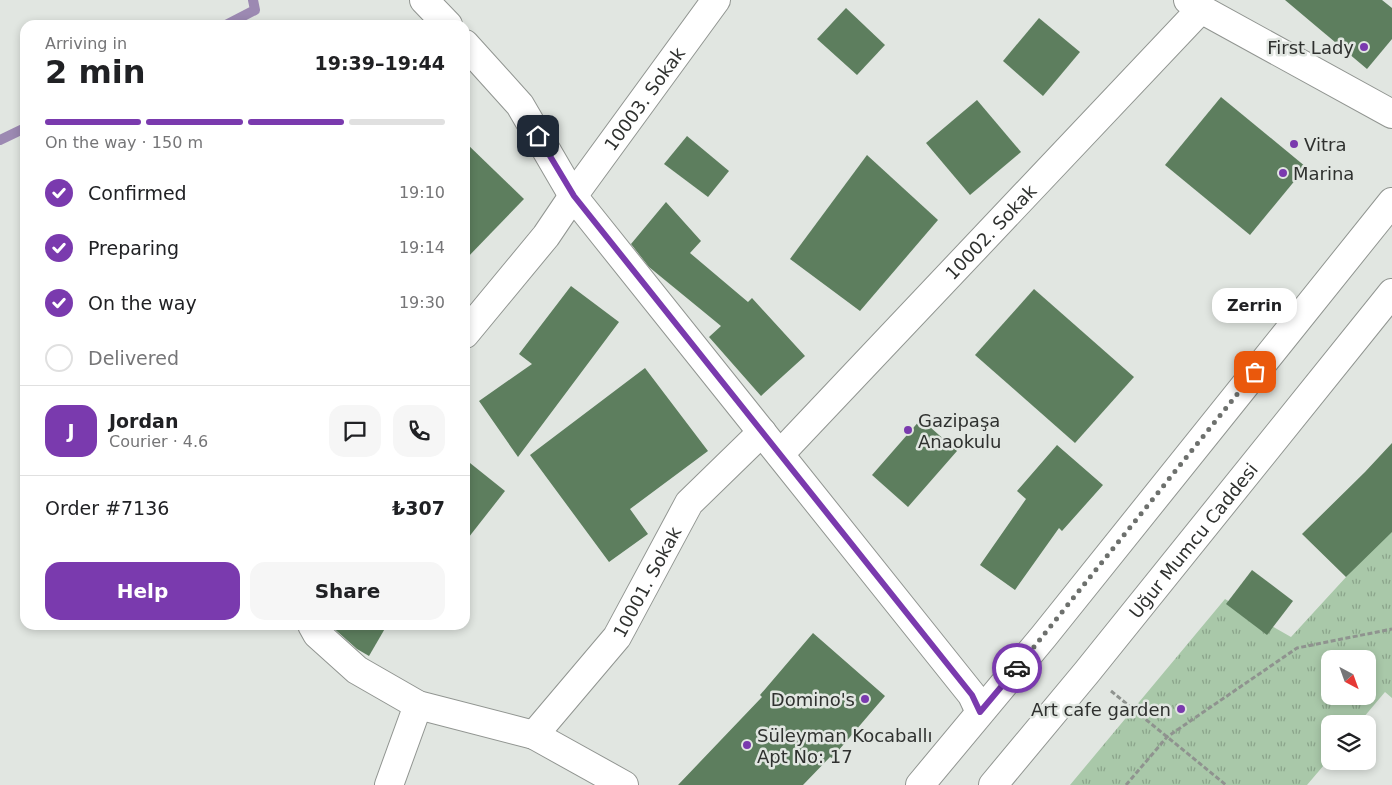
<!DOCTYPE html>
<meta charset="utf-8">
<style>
:root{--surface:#fff;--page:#f6f6f6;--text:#202124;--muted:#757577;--line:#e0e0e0;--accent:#7a3aae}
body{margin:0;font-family:"DejaVu Sans",sans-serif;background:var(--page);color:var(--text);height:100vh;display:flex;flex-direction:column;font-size:19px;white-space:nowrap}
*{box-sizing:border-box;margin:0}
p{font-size:16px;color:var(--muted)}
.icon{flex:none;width:28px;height:28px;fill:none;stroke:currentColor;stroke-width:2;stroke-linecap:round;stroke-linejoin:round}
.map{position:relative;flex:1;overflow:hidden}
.drawer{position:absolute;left:20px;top:20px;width:450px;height:610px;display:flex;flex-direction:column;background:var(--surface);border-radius:15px;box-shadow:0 2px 8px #0003}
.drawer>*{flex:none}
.needle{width:32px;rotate:139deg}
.buttons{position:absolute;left:1321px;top:650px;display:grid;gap:10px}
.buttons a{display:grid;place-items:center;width:55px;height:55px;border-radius:10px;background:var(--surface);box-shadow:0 2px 8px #0003;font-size:25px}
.pin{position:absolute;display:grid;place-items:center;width:42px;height:42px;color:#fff;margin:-21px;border-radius:10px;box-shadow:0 2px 8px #0006}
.courier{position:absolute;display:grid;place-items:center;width:50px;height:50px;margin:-25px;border:4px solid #7a3aae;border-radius:50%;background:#fff;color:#222;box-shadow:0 1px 6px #0007}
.bubble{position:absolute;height:35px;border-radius:15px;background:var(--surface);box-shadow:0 2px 8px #0003;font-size:16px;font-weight:700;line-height:35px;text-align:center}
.overview em{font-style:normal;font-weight:700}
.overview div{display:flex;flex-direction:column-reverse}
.overview{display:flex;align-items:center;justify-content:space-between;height:85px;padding:0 25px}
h1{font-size:32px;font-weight:700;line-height:38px}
.bar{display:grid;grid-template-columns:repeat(4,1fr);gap:8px 5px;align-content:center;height:60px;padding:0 25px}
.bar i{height:6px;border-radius:4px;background:var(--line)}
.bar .current{background:var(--accent)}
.bar p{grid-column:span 4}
.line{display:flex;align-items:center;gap:12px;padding:0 25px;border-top:1px solid var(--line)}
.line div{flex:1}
.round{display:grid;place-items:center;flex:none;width:52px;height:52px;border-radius:15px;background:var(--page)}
ol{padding:0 25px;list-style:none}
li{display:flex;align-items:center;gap:15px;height:55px}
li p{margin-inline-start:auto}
li .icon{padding:5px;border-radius:50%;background:var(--accent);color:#fff;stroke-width:4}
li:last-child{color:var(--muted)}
li i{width:28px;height:28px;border:2px solid var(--line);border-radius:50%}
.cta{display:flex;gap:10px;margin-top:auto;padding:10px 25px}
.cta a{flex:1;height:58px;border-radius:15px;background:var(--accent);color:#fff;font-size:20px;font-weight:700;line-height:58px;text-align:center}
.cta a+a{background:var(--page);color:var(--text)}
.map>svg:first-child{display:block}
.grass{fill:url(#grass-tufts);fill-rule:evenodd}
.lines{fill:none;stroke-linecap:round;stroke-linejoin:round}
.stream{stroke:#9c89b2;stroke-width:10}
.building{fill:#5d7e5e}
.minor-casing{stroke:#919591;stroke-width:30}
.tertiary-casing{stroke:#919591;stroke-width:30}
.secondary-casing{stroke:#919591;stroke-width:30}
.path{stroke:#8f938f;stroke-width:3;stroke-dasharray:5 2.5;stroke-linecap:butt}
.minor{stroke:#fff;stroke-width:28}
.tertiary{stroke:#fff;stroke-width:28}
.secondary{stroke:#fff;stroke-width:28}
.done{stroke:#6d706d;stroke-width:5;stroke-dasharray:0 9}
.route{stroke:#7a3aae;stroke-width:6}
.poi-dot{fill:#7a3aae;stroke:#e1e6e1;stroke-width:2}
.labels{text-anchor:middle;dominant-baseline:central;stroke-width:5;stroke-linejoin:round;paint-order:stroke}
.poi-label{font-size:18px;fill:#2f312f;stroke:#e1e6e1;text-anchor:start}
.street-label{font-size:18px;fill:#2f312f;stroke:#e1e6e1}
</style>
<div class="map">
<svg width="1392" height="785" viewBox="0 0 1392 785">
<defs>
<pattern id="grass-tufts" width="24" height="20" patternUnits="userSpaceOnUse" patternTransform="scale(1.25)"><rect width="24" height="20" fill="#a9c8a9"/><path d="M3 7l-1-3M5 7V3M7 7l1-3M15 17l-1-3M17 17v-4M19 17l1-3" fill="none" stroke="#8aa38a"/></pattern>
</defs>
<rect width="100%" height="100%" fill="#e1e6e1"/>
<path class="grass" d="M1392,527V698L1385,692L1358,724H1330V758L1307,785H1070L1225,599L1291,637ZM1330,659H1368V696H1330Z"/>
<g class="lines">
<g class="stream">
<polyline points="226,25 255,10 253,0"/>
<polyline points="0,140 25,128"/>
</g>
</g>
<g class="building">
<polygon points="1285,0 1382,0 1392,8 1392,39 1367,69"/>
<polygon points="846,8 885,45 857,75 817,39"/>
<polygon points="1039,18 1080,52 1043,96 1003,61"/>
<polygon points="1221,97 1306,167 1250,235 1165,165"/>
<polygon points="977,100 1021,152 970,195 926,143"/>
<polygon points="687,136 729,171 708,197 664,164"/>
<polygon points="465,142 524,199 465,260"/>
<polygon points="867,155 938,220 860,311 790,259"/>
<polygon points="666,202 701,241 690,253 748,302 752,298 805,356 761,396 709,337 721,326 649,267 631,244"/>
<polygon points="571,286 619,322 518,457 479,401 532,364 519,354"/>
<polygon points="1034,289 1134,377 1075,443 975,355"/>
<polygon points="645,368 708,451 630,509 648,534 609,562 530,455"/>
<polygon points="921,419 957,451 908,507 872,475"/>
<polygon points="1392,443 1392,532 1346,577 1302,534 1365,472"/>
<polygon points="1057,445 1103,485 1062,531 1059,528 1015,590 980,565 1026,499 1017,491"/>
<polygon points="465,459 505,491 465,542"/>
<polygon points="1252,570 1293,601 1267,635 1226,604"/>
<polygon points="330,625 387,625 369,656 357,649"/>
<polygon points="813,633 885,696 832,758 830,757 803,785 678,785 762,697 760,695"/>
</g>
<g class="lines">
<g class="minor-casing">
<g id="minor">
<polyline points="1188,0 1201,9 1392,114"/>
<path id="s1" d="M465,334L546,236L573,196L716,0"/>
<path id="s2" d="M780,454L1201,9"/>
<polyline points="312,625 317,634 357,670 418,705 534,735 624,785"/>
<path id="s3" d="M534,735L617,637L689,503L762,432"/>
<polyline points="389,785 418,705"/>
</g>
</g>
<g class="tertiary-casing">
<g id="tertiary">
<polyline points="424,0 448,25"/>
<polyline points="465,44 520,105 573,196 972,695 980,712"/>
</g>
</g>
<g class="secondary-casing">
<g id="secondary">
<polyline points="920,785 1044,636 1392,202"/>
<path id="s4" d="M993,785L1087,672L1392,293"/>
</g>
</g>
<g class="path">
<polyline points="1111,691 1226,785"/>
<polyline points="1126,785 1167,737 1297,648 1392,629"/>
</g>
<use href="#minor" class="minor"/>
<use href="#tertiary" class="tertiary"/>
<use href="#secondary" class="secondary"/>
</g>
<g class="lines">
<polyline class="done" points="1017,668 1255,372"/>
<polyline class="route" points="538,136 574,196 972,695 980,712 1017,668"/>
</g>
<g class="poi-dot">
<circle cx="1364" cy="47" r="5"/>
<circle cx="1294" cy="144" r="5"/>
<circle cx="1283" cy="173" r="5"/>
<circle cx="908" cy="430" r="5"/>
<circle cx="865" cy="699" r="5"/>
<circle cx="1181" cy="709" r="5"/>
<circle cx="747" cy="745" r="5"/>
</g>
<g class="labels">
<g class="poi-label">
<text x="1354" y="47" text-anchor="end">First Lady</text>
<text x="1304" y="144">Vitra</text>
<text x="1293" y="173">Marina</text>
<text x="918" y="420">Gazipaşa<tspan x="918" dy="21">Anaokulu</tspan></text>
<text x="855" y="699" text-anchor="end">Domino's</text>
<text x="1171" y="709" text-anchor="end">Art cafe garden</text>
<text x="757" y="735">Süleyman Kocaballı<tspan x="757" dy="21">Apt No: 17</tspan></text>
</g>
<g class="street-label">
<text stroke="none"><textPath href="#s1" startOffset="296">10003. Sokak</textPath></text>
<text stroke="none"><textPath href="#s2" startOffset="306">10002. Sokak</textPath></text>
<text stroke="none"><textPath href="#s4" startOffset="316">Uğur Mumcu Caddesi</textPath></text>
<text stroke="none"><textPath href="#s3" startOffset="191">10001. Sokak</textPath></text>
</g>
</g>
</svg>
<div class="buttons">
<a><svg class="needle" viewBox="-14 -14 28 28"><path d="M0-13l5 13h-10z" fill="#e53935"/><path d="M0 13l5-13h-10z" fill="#757577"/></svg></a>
<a><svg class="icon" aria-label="layers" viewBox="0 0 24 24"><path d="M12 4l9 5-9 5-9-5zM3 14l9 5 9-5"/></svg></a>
</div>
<div class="pin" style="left:1255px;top:372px;background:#ea580c"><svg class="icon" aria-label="bag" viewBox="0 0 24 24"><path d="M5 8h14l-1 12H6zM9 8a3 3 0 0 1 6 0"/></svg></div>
<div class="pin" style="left:538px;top:136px;background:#1f2937"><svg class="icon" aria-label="home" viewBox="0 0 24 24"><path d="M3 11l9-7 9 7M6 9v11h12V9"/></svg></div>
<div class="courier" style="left:1017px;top:668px"><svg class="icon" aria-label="car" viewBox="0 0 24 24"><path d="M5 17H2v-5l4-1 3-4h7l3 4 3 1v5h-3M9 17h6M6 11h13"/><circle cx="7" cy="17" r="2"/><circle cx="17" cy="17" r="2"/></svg></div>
<div class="bubble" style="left:1212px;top:288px;width:85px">Zerrin</div>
<section class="drawer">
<div class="overview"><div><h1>2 min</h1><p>Arriving in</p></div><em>19:39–19:44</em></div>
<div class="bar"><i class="current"></i><i class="current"></i><i class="current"></i><i></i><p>On the way · 150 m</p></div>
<ol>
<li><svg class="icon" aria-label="check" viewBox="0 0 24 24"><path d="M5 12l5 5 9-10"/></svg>Confirmed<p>19:10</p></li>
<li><svg class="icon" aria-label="check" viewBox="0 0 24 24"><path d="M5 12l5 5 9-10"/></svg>Preparing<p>19:14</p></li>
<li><svg class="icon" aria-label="check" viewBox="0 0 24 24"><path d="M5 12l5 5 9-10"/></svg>On the way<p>19:30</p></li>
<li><i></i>Delivered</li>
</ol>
<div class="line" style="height:90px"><b class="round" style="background:var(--accent);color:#fff">J</b><div><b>Jordan</b><p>Courier · 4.6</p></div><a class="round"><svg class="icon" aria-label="chat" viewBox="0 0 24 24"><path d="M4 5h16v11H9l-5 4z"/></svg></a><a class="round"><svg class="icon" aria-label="phone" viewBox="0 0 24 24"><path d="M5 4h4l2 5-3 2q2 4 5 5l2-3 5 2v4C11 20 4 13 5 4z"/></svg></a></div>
<div class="line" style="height:65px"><div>Order #7136</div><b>₺307</b></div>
<div class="cta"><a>Help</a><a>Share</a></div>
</section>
</div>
